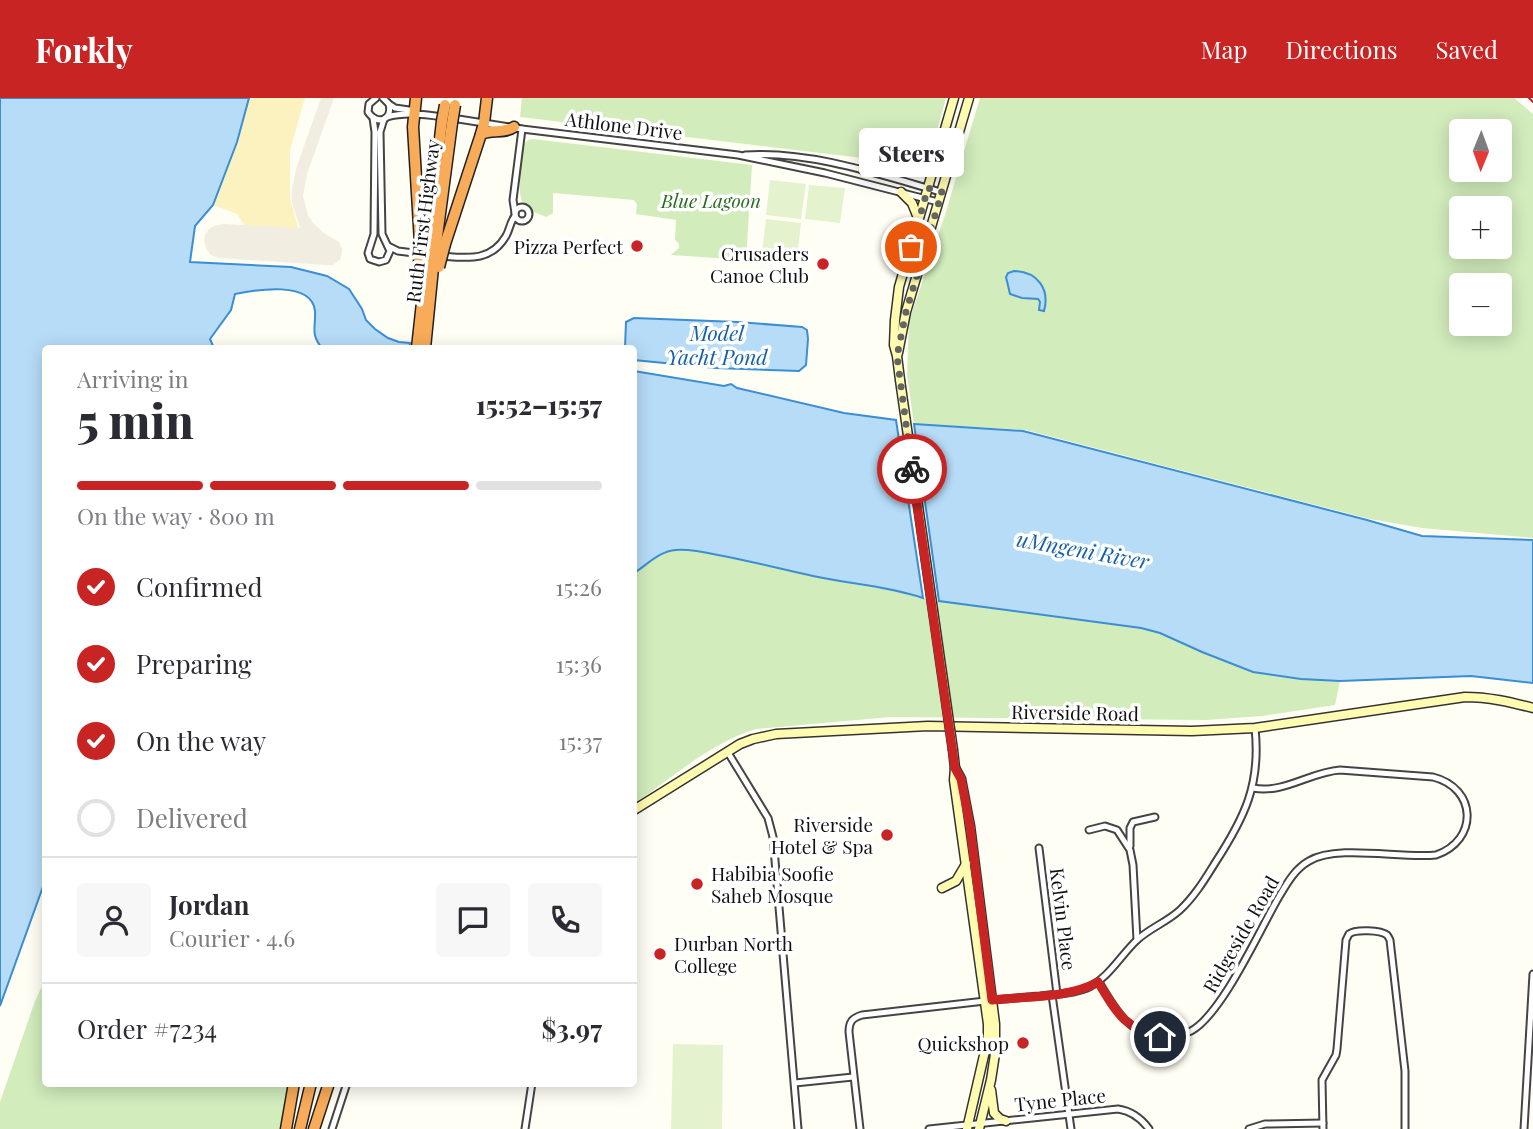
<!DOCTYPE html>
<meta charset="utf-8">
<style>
:root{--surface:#fff;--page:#f7f7f7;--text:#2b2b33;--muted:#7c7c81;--line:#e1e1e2;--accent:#c72423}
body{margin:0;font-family:"Playfair Display",serif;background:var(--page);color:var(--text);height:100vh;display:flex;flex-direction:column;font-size:26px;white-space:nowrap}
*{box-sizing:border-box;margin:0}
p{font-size:23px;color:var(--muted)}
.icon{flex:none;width:38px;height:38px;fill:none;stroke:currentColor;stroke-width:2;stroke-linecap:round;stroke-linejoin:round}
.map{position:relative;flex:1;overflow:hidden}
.details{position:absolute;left:42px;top:247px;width:595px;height:742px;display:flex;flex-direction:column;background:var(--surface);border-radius:7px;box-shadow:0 4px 18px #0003}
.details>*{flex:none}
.needle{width:46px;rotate:181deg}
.fabs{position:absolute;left:1449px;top:21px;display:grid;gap:14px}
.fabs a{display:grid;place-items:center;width:63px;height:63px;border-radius:7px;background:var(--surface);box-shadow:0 4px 18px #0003;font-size:35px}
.pin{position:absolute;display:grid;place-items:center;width:60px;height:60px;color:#fff;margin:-30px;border:4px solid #fff;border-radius:50%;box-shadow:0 2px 7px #0007}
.courier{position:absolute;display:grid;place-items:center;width:70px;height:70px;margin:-35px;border:5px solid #c72423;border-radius:50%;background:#fff;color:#222;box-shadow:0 2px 9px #0007}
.bubble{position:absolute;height:49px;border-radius:7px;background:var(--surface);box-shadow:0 4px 18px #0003;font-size:23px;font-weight:800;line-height:49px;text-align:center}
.headline em{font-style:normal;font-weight:800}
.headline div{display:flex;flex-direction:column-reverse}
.headline{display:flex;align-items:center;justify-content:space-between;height:119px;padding:0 35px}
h1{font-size:46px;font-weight:800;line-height:52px}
.bar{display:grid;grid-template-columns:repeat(4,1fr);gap:10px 7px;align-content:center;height:84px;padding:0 35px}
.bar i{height:9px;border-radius:5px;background:var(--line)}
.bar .active{background:var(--accent)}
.bar p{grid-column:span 4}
.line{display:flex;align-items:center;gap:18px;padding:0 35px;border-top:2px solid var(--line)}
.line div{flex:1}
.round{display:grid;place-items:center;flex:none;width:74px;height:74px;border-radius:7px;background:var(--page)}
ol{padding:0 35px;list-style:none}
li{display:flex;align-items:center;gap:21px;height:77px}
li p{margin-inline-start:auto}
li .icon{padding:7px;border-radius:50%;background:var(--accent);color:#fff;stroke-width:4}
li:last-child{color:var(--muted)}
li i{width:38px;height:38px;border:4px solid var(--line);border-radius:50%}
header{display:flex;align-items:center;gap:42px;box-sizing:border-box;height:98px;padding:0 35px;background:var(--accent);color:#fff}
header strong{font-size:33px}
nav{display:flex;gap:38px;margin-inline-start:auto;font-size:24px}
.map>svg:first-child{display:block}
.green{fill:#d2ecbc;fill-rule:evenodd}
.sand{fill:#fcf2bf}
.pitch{fill:#e4f3ce}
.plaza{fill:#f1eee1}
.water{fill:#b7dcf8;stroke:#3c8ed2;stroke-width:2}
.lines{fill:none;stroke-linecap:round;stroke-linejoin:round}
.minor-casing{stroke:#444;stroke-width:9}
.secondary-casing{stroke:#333;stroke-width:11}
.motorway-casing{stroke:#222;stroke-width:13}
.minor{stroke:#fff;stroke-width:5}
.secondary{stroke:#fffbb0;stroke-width:8}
.motorway{stroke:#f8ab59;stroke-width:10}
.rail{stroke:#c72423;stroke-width:2}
.secondary-bridge-casing{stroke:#333;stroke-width:11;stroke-linecap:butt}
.motorway-bridge-casing{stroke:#222;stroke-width:13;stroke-linecap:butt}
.secondary-bridge{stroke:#fffbb0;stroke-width:8}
.motorway-bridge{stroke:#f8ab59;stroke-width:10}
.done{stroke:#646461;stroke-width:7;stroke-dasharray:0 12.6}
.route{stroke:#c72423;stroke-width:9}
.poi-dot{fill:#c72423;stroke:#fff;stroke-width:2.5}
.labels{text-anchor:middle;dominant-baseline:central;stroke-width:7;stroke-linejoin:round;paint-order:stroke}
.street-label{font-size:19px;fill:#111;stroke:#fff}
.park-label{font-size:19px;font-style:italic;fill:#296c1d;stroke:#fff}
.poi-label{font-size:19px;fill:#111;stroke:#fff;text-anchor:end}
.water-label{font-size:21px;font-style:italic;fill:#1460a9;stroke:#fff}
</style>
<header>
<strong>Forkly</strong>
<nav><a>Map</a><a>Directions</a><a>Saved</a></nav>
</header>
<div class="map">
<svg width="1533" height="1031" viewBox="0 0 1533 1031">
<rect width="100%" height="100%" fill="#fffef5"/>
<g class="green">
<polygon points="522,0 946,0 931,54 929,56 887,63 520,19"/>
<path d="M980,0H1514L1533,16V440L1422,430L1370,421L1026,332L914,326L907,277L909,223L945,117ZM1461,33H1500V72H1461ZM1461,110H1500V149H1461ZM1461,187H1500V226H1461Z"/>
<path d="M533,41L752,67L746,162L671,157L679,150V146L675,142L676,122L636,116L637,106L634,102L553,95V115L546,119C540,116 530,113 525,108C516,99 519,58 524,47C527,42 528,42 533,41Z"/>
<path d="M673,452L697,453L752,463L812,478L867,488L901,492L923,500L939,503L1141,530L1160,535L1253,574L1301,581L1340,583L1335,607L1262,618L1206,622L890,619L756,631C710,645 673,679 634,706V475L658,458Z"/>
<polygon points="45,882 46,985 289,985 280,1031 0,1031 0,1004 35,903"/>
</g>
<polygon class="sand" points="249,0 305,0 290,52 290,101 299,132 245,128 237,116 213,107 237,44"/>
<g class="pitch">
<polygon points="770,82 806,86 801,121 766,117"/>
<polygon points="809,87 845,90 840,125 805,121"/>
<polygon points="766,121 801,125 797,160 762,156"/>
<polygon points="673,946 723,947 722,1031 671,1031"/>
</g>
<polygon class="plaza" points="321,0 334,0 307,76 303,98 308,117 313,125 324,135 339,144 342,150 342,155 340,162 333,167 326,167 219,160 211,157 207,152 204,143 205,137 209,131 214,128 223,126 300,130 292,105 292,90 297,68"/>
<g class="water">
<path d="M0,0H249L237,44L213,107L195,128L190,164L291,169L327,178L349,191L362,211L366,222L375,231L388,240L399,244L410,245L409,250H322C310,236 316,229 315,213C312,182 255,192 235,196L231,212L210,241L214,250H46L45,783L0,908Z"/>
<path d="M1014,173C1038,174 1050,191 1044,213L1039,212L1040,204L1038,201L1022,200L1010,196L1006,179L1008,175Z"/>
<polygon points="634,220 738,224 802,229 807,232 808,241 806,267 799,273 716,270 634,262 634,250 625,250 626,224"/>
<path d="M634,273L724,288L731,286L737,290L844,315L896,322L923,500C888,488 850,486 813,478C781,471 750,463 718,457C704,454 690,451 676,452C659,453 647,467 634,475Z"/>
<polygon points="914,326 1023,333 1367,422 1422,438 1533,442 1533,585 1471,578 1340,583 1301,581 1253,574 1202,554 1160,535 1141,530 939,503"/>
</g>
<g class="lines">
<g class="minor-casing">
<g id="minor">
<path d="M376,0L369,6L368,14C377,28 393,22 389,6L383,0"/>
<polyline points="389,6 395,10 416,13"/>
<path d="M387,19C404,14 424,16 442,19"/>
<polyline points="373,20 375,34 374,136 368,155 370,161 379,164 386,162 390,153 382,136 380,34 384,21"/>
<polyline points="452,20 522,31 738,57 825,75 938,104"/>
<path d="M745,57C811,53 878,76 941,94"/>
<circle cx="522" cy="116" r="7"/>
<polyline points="515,115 513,102 522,31"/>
<polyline points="388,148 398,153 422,156"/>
<path d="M442,158C467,160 491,164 506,138C510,131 510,124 515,118"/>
<polyline points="727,653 768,720 773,739 798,1031"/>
<polyline points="1089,732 1105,728 1117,732 1130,752 1133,767 1137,842"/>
<polyline points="1130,748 1130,730 1133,724 1155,719"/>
<polyline points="1039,750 1057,896"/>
<path d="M1099,884C1114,910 1130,939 1165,939C1174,938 1183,937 1191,933C1221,917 1258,836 1276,804C1285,789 1293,772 1309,763C1338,746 1401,761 1436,757C1479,742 1477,690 1433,679L1340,672C1310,674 1284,696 1253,690"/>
<polyline points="1052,897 1071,1031"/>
<path d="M992,902C1008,901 1024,899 1040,898C1056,896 1073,896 1087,890C1109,880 1120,858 1137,842C1150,830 1167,824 1180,812C1195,798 1205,781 1215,765C1245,719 1261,686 1255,630"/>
<polyline points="795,985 853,979"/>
<polyline points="332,1031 347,985"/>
<polyline points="525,1031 532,985"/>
<path d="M860,1031L849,934C849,924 852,920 862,917L985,903"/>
<path d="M929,1031L1118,1011C1132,1013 1141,1020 1149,1031"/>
<polyline points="1249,1031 1265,1026 1323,1025"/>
<path d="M1323,1031L1322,982L1336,957L1337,951L1346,842C1347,840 1348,838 1349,836C1355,831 1381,832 1387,837C1388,838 1389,840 1390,842L1405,973V1031"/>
<polyline points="1524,1031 1533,876"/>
</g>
</g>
<g class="secondary-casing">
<g id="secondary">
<path d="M862,71C889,59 910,87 936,53"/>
<polyline points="901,94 912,105 918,120"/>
<polyline points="898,255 906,214 969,0"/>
<polyline points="900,282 897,258 894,247 895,222 899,189 954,0"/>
<polyline points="953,652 955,670 954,682 988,926 988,940 967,1031"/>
<polyline points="955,670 961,681 970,728 995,926 995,956 991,982 979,1031"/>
<path d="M634,712L740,646L753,641L776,636L928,628L1192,633L1255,630L1465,599C1489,599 1510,604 1533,610"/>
<polyline points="942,790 956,783 966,766"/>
<polyline points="991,992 994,1015 1000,1021 1006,1023"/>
</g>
</g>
<g class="motorway-casing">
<g id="motorway">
<polyline points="416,0 413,29 420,145"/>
<path d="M481,36C492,31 504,36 514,29"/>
<polyline points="428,144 442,23"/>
<polyline points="436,146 452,25"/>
<polyline points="445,146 481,36 484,25 487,0"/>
<polyline points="417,250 426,168"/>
<polyline points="425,250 433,170"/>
<polyline points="286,1031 294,985"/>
<polyline points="300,1031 311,985"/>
<polyline points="314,1031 329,985"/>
</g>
</g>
<use href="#minor" class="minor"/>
<use href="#secondary" class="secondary"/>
<use href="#motorway" class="motorway"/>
<polyline class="rail" points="1529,0 1533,4"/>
<g class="secondary-bridge-casing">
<polyline id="secondary-bridge" points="900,282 953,652"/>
</g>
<g class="motorway-bridge-casing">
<g id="motorway-bridge">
<polyline points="442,23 445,7"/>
<polyline points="452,25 455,7"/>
<polyline points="419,167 420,145"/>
<polyline points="426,168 428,144"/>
<polyline points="439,169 445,146"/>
<polyline points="433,170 436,146"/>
</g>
</g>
<use href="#secondary-bridge" class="secondary-bridge"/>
<use href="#motorway-bridge" class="motorway-bridge"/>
</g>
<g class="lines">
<polyline class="done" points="911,149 928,90 942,94 906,214 897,258 912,371"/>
<path class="route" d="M912,371L955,670L961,681L970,728L992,902C1027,898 1067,901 1098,884C1117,915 1123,929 1160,939"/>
</g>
<g class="poi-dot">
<circle cx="637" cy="148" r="7"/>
<circle cx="823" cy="166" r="7"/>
<circle cx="887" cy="737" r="7"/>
<circle cx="697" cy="786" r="7"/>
<circle cx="660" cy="856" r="7"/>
<circle cx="1023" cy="945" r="7"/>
</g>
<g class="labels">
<g class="street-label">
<text transform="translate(624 27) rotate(7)">Athlone Drive</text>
<text transform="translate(422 123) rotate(-83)">Ruth First Highway</text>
<text transform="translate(1075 614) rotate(1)">Riverside Road</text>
<text transform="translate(1064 821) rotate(83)">Kelvin Place</text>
<text transform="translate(1240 836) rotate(-60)">Ridgeside Road</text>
<text transform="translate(1060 1001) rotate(-6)">Tyne Place</text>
</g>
<g class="park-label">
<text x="711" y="102">Blue Lagoon</text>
</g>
<g class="poi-label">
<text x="623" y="148">Pizza Perfect</text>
<text x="809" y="155">Crusaders<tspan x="809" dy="22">Canoe Club</tspan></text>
<text x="873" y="726">Riverside<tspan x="873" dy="22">Hotel &amp; Spa</tspan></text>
<text x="711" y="775" text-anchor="start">Habibia Soofie<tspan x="711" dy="22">Saheb Mosque</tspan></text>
<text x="674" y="845" text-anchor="start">Durban North<tspan x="674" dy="22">College</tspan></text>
<text x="1009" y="945">Quickshop</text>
</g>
<g class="water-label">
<text x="717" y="234">Model<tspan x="717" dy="24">Yacht Pond</tspan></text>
<text transform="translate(1083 451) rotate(10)">uMngeni River</text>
</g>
</g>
</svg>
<div class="fabs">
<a><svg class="needle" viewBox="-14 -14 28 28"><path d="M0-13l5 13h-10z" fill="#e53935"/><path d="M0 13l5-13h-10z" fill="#7c7c81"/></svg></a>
<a>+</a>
<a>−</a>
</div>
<div class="pin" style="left:911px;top:149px;background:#ea580c"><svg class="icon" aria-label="bag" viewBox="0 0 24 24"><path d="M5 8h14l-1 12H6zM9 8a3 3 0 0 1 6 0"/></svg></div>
<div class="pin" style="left:1160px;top:939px;background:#1f2937"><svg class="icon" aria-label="home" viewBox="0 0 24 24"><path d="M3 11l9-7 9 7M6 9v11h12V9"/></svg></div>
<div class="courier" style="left:912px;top:371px"><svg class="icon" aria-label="bike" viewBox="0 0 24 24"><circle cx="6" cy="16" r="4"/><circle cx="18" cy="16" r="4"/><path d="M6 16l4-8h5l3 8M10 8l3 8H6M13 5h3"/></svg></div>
<div class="bubble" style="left:859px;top:30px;width:105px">Steers</div>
<section class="details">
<div class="headline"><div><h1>5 min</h1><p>Arriving in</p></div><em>15:52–15:57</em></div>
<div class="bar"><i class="active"></i><i class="active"></i><i class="active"></i><i></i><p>On the way · 800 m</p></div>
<ol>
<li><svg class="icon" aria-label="check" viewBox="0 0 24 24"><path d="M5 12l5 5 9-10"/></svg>Confirmed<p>15:26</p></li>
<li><svg class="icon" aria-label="check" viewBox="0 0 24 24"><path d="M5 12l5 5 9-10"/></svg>Preparing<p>15:36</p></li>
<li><svg class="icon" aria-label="check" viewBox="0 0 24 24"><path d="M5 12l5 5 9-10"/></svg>On the way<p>15:37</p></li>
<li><i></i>Delivered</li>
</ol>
<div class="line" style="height:126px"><a class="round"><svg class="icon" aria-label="person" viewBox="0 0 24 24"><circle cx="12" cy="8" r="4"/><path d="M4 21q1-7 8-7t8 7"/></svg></a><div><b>Jordan</b><p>Courier · 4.6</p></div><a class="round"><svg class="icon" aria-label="chat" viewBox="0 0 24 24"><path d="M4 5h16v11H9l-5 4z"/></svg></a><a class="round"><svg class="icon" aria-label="phone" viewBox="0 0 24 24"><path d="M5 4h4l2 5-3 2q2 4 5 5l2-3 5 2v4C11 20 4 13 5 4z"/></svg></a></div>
<div class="line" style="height:91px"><div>Order #7234</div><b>$3.97</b></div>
</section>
</div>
